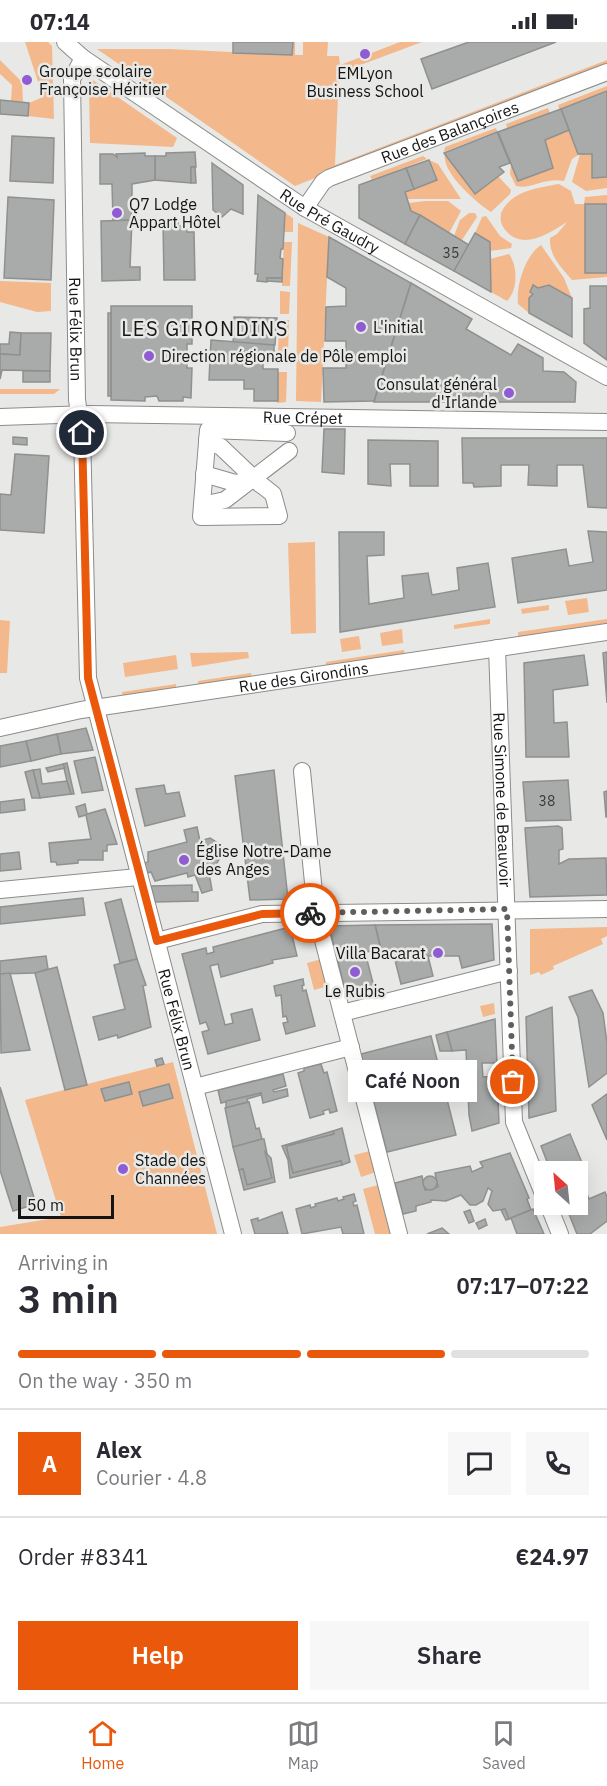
<!DOCTYPE html>
<meta charset="utf-8">
<style>
:root{--surface:#fff;--page:#f7f7f7;--text:#2b2b33;--muted:#7c7c81;--line:#e1e1e2;--accent:#ea580c}
body{margin:0;font-family:"IBM Plex Sans",sans-serif;background:var(--page);color:var(--text);height:100vh;display:flex;flex-direction:column;font-size:22px;white-space:nowrap}
*{box-sizing:border-box;margin:0}
p{font-size:20px;color:var(--muted)}
.icon{flex:none;width:33px;height:33px;fill:none;stroke:currentColor;stroke-width:2;stroke-linecap:round;stroke-linejoin:round}
.map{position:relative;height:1192px;overflow:hidden}
.details{display:flex;flex-direction:column;background:var(--surface);flex:1}
.details>*{flex:none}
.needle{width:39px;rotate:333deg}
.controls{position:absolute;left:534px;top:1119px;display:grid;gap:12px}
.controls a{display:grid;place-items:center;width:54px;height:54px;border-radius:0px;background:var(--surface);box-shadow:0 6px 24px #0002;font-size:30px}
.scale{position:absolute;left:18px;bottom:15px;width:96px;box-sizing:border-box;padding-left:6px;border:3px solid #141514;border-top:0;font-size:16px;line-height:21px;white-space:nowrap;color:#141514;-webkit-text-stroke:4px #e8e9e6;paint-order:stroke}
.pin{position:absolute;display:grid;place-items:center;width:51px;height:51px;color:#fff;margin:-26px;border:3px solid #fff;border-radius:50%;box-shadow:0 2px 6px #0007}
.courier{position:absolute;display:grid;place-items:center;width:60px;height:60px;margin:-30px;border:4px solid #ea580c;border-radius:50%;background:#fff;color:#222;box-shadow:0 2px 8px #0007}
.bubble{position:absolute;height:42px;border-radius:0px;background:var(--surface);box-shadow:0 6px 24px #0002;font-size:20px;font-weight:600;line-height:42px;text-align:center}
.headline em{font-style:normal;font-weight:600}
.headline div{display:flex;flex-direction:column-reverse}
.headline{display:flex;align-items:center;justify-content:space-between;height:102px;padding:0 18px}
h1{font-size:39px;font-weight:600;line-height:45px}
.bar{display:grid;grid-template-columns:repeat(4,1fr);gap:9px 6px;align-content:center;height:72px;padding:0 18px}
.bar i{height:8px;border-radius:4px;background:var(--line)}
.bar .active{background:var(--accent)}
.bar p{grid-column:span 4}
.line{display:flex;align-items:center;gap:15px;padding:0 18px;border-top:2px solid var(--line)}
.line div{flex:1}
.round{display:grid;place-items:center;flex:none;width:63px;height:63px;border-radius:0px;background:var(--page)}
.button{display:flex;gap:12px;margin-top:auto;padding:12px 18px}
.button a{flex:1;height:69px;border-radius:0px;background:var(--accent);color:#fff;font-size:24px;font-weight:600;line-height:69px;text-align:center}
.button a+a{background:var(--page);color:var(--text)}
.status{display:flex;justify-content:space-between;align-items:center;height:42px;padding:0 30px;background:var(--surface);direction:ltr}
.status svg{height:16px;fill:currentColor}
.tab-bar{display:flex;justify-content:space-around;align-items:center;height:84px;border-top:2px solid var(--line);background:var(--surface);font-size:16px;color:var(--muted)}
.tab-bar a{display:grid;justify-items:center;gap:3px}
.tab-bar .active{color:var(--accent)}
.map>svg:first-child{display:block}
.green{fill:#f3b88b}
.building{fill:#a8aba9;stroke:#8e918f;stroke-width:1.5}
.lines{fill:none;stroke-linecap:round;stroke-linejoin:round}
.minor-casing{stroke:#8b8d8a;stroke-width:18}
.minor{stroke:#fff;stroke-width:16}
.done{stroke:#5e5f5e;stroke-width:6;stroke-dasharray:0 10.8}
.route{stroke:#ea580c;stroke-width:8}
.poi-dot{fill:#905cd4;stroke:#e8e9e6;stroke-width:2}
.labels{text-anchor:middle;dominant-baseline:central;stroke-width:5;stroke-linejoin:round;paint-order:stroke}
.number-label{font-size:14px;fill:#393a39}
.poi-label{font-size:16px;fill:#141514;stroke:#e8e9e6;text-anchor:start}
.street-label{font-size:16px;fill:#141514;stroke:#e8e9e6}
.quarter-label{font-size:20px;letter-spacing:1.5px;fill:#141514;stroke:#e8e9e6}
</style>
<div class="status"><b>07:14</b><svg viewBox="0 0 49 12"><path d="M0 12V9h3v3zM5 12V6h3v6zM10 12V3h3v9zM15 12V0h3v12zM26 1h20v11H26zM47 4h2v5h-2z"/></svg></div>
<div class="map">
<svg width="607" height="1192" viewBox="0 0 607 1192">
<rect width="100%" height="100%" fill="#e8e9e6"/>
<g class="green">
<polygon points="25,0 48,0 52,4 54,77 28,74 29,61 43,55"/>
<polygon points="293,0 295,0 295,13 303,13 303,0 328,0 327,14 339,14 340,23 400,0 422,0 339,31 335,123 607,18 607,21 295,144 97,7 170,7 291,13"/>
<polygon points="0,18 22,40 23,60 11,59 12,43 0,32"/>
<polygon points="93,38 177,96 173,105 90,101 89,44"/>
<polygon points="607,44 607,49 559,67 558,63"/>
<polygon points="548,66 550,71 507,86 506,82"/>
<polygon points="496,86 497,89 444,110 445,105"/>
<path d="M569,88L578,112H592V136L607,135V146L586,149L572,140L580,112L572,117L564,139C545,135 530,148 516,144L510,132L511,122L518,139L553,126L545,98Z"/>
<path d="M445,112L475,152L498,134L511,148L510,152L491,170C477,161 441,130 445,112Z"/>
<polygon points="423,114 427,117 372,138 370,134"/>
<polygon points="429,118 438,122 461,157 407,157 405,150 437,138"/>
<path d="M559,142L571,149L575,162H584L585,155L607,153V162L585,163V231H607V235L572,238C561,225 549,214 550,196L557,192L567,180C549,191 524,209 506,189C501,183 500,179 501,171C511,149 537,146 559,142Z"/>
<polygon points="426,159 448,159 461,169 449,191 411,169 408,161"/>
<polygon points="285,171 293,176 293,190 284,190"/>
<polygon points="469,171 475,171 477,175 462,198 454,194 460,178"/>
<polygon points="486,174 500,194 512,202 511,206 490,209 490,200 475,191 482,175"/>
<polygon points="298,181 329,195 321,360 296,359"/>
<polygon points="284,200 292,200 290,244 282,244"/>
<path d="M541,203L564,236L572,256L549,243L538,246L534,244L530,250L533,252L529,271L518,262C516,243 525,214 541,203Z"/>
<path d="M509,212C518,224 518,248 507,259L491,250L490,217Z"/>
<polygon points="0,239 51,241 51,269 37,270 0,260"/>
<polygon points="280,249 290,250 289,272 280,272"/>
<polygon points="279,278 289,278 288,312 278,312"/>
<polygon points="278,330 287,330 286,360 277,361"/>
<polygon points="0,347 60,347 54,352 0,352"/>
<polygon points="315,500 316,591 291,592 288,501"/>
<polygon points="587,556 589,570 568,573 565,559"/>
<polygon points="549,563 549,568 522,572 521,567"/>
<polygon points="490,577 490,582 454,587 454,583"/>
<polygon points="607,577 607,581 518,595 518,590"/>
<polygon points="0,578 10,579 7,631 0,631"/>
<polygon points="402,587 403,601 382,604 380,591"/>
<polygon points="359,594 361,607 342,610 340,597"/>
<polygon points="404,608 405,614 326,626 326,620"/>
<polygon points="248,610 249,616 192,625 190,611"/>
<polygon points="176,613 178,627 125,635 123,621"/>
<polygon points="251,631 252,637 198,645 198,639"/>
<polygon points="176,642 176,647 123,655 122,650"/>
<polygon points="607,885 607,894 601,897 603,902 553,924 554,927 541,933 539,930 530,933 530,887"/>
<polygon points="322,917 328,944 314,948 307,921"/>
<polygon points="494,961 495,972 483,975 480,964"/>
<polygon points="173,1020 217,1192 0,1192 0,1185 61,1175 25,1058"/>
<polygon points="370,1109 376,1130 361,1135 354,1113"/>
<polygon points="378,1143 392,1192 375,1192 363,1147"/>
</g>
<g class="building">
<polygon points="233,0 293,0 292,13 233,11"/>
<polygon points="469,0 556,0 432,47 421,17"/>
<polygon points="607,49 607,135 592,136 592,112 578,112 561,67"/>
<polygon points="0,58 29,61 28,74 0,72"/>
<polygon points="561,67 569,88 545,98 553,126 518,139 498,90"/>
<polygon points="497,90 510,121 499,125 504,130 475,152 444,111"/>
<polygon points="12,94 54,96 53,141 10,139"/>
<polygon points="195,110 196,125 191,125 191,141 155,138 155,114 166,114 166,111"/>
<polygon points="145,111 145,114 155,114 155,138 132,142 132,178 113,179 112,142 100,142 100,112 113,112 117,115 116,112"/>
<polygon points="429,118 437,138 414,147 406,126"/>
<polygon points="212,121 243,143 243,172 231,167 222,175 213,168"/>
<polygon points="191,125 195,125 196,141 191,141"/>
<polygon points="406,126 414,147 405,150 411,169 420,173 405,202 359,176 359,143"/>
<polygon points="258,153 285,171 283,207 281,207 280,216 283,217 282,236 267,236 267,240 257,239 258,232 255,232"/>
<polygon points="8,155 54,158 51,238 4,236"/>
<rect x="585" y="162" width="22" height="69"/>
<polygon points="420,173 469,203 454,229 405,202"/>
<polygon points="132,178 130,225 140,225 140,238 102,239 101,179"/>
<polygon points="163,179 178,179 178,184 186,184 187,190 194,190 195,238 164,238"/>
<polygon points="475,191 490,200 491,250 454,229"/>
<polygon points="329,195 411,241 374,359 324,360 323,326 346,326 346,299 325,299 326,265 346,264 346,246 327,235"/>
<polygon points="267,236 282,236 282,240 267,239"/>
<polygon points="411,241 472,277 466,287 511,313 518,302 543,316 543,329 564,330 576,340 575,360 374,360"/>
<polygon points="533,243 538,246 549,243 572,256 572,295 529,271 529,256 533,252 530,250"/>
<polygon points="590,244 607,244 607,318 584,301 584,267 590,266"/>
<polygon points="111,264 192,264 192,302 187,302 187,326 192,326 191,356 183,355 183,359 159,359 157,354 145,355 145,359 111,358"/>
<rect x="108" y="271" width="3" height="83"/>
<polygon points="234,275 277,276 275,303 233,302"/>
<polygon points="10,290 21,291 20,313 0,312 0,302 9,302"/>
<polygon points="21,291 51,291 50,329 2,328 0,337 0,312 20,313"/>
<polygon points="211,298 274,303 274,314 263,314 263,327 278,327 278,359 254,359 254,347 244,347 244,338 209,338"/>
<rect x="23" y="329" width="27" height="11"/>
<polygon points="324,387 345,387 344,432 322,430"/>
<polygon points="13,395 27,396 27,403 13,402"/>
<polygon points="462,396 607,396 607,466 588,465 583,423 557,423 557,444 528,443 529,423 501,423 501,444 474,445 473,441 463,441"/>
<polygon points="368,398 438,399 438,444 410,444 410,422 390,422 391,444 368,442"/>
<polygon points="15,412 49,414 44,491 0,488 0,452 11,453"/>
<polygon points="588,489 607,490 607,548 518,561 512,516 566,507 569,524 593,520"/>
<polygon points="339,490 384,490 384,513 367,514 369,562 404,556 402,534 428,531 432,553 459,548 457,526 488,521 495,565 340,590"/>
<polygon points="607,610 607,661 603,611"/>
<polygon points="584,613 588,643 553,648 554,681 567,680 569,715 526,715 524,621"/>
<polygon points="86,686 93,708 61,712 57,692"/>
<polygon points="57,692 61,712 31,719 26,699"/>
<polygon points="26,699 31,719 0,725 0,704"/>
<polygon points="95,715 103,748 82,751 74,719"/>
<polygon points="67,721 74,752 71,752 67,739 63,722"/>
<polygon points="63,722 65,726 48,730 46,726"/>
<polygon points="40,727 42,742 67,739 71,752 40,756 33,728"/>
<polygon points="33,728 40,756 32,756 25,730"/>
<polygon points="274,728 288,857 250,858 235,734"/>
<polygon points="568,738 571,778 526,779 523,740"/>
<polygon points="164,743 166,752 179,750 185,774 145,784 136,747"/>
<polygon points="607,749 607,775 606,775 604,750"/>
<polygon points="24,757 25,768 0,771 0,760"/>
<polygon points="85,762 87,772 105,767 117,802 107,803 107,809 103,809 103,818 78,818 78,821 57,823 56,820 51,820 49,801 91,797 86,773 79,775 76,765"/>
<polygon points="558,784 562,786 563,807 559,808 559,822 569,817 606,816 607,853 530,855 525,786"/>
<polygon points="197,785 200,799 210,796 218,801 222,812 216,823 208,825 212,848 202,851 195,833 188,835 187,831 155,839 151,830 147,831 144,821 148,820 148,810 187,800 184,788"/>
<polygon points="19,810 21,827 0,829 0,812"/>
<polygon points="192,843 192,850 198,850 198,859 155,860 151,844"/>
<polygon points="83,856 85,873 0,882 0,865"/>
<polygon points="121,857 137,917 120,921 105,861"/>
<polygon points="492,882 494,918 462,926 459,914 428,914 433,934 401,942 394,914 383,915 375,883"/>
<polygon points="375,883 381,908 365,910 375,949 347,956 329,884"/>
<polygon points="290,885 297,914 272,918 273,921 221,935 218,922 210,924 225,983 233,981 231,972 252,967 260,998 208,1012 202,990 209,988 206,980 200,982 182,912 206,906 207,912 214,910 213,905"/>
<polygon points="46,914 48,927 35,931 0,932 0,919"/>
<polygon points="137,917 146,943 143,944 151,985 118,996 117,993 99,998 93,975 125,967 114,923"/>
<polygon points="57,925 87,1043 65,1048 35,931"/>
<polygon points="10,931 30,1008 1,1011 0,932"/>
<polygon points="303,937 304,943 302,944 303,949 306,948 315,984 286,992 283,981 288,980 286,974 283,975 281,953 276,954 274,944"/>
<polygon points="592,948 603,971 607,1001 607,1031 589,1045 578,975 569,955"/>
<polygon points="552,965 556,1069 529,1076 526,975"/>
<polygon points="495,977 497,1021 482,1021 483,1035 497,1034 499,1081 472,1089 469,1073 466,1008 452,1009 447,990"/>
<polygon points="447,990 452,1009 440,1009 436,993"/>
<polygon points="431,994 456,1093 387,1110 361,1012"/>
<polygon points="162,1016 164,1022 157,1024 155,1018"/>
<polygon points="321,1022 324,1031 327,1030 337,1069 330,1071 329,1067 323,1069 324,1072 310,1076 298,1031 304,1029 304,1026"/>
<polygon points="283,1032 286,1044 273,1048 274,1050 287,1047 288,1054 263,1061 261,1051 221,1061 218,1048"/>
<polygon points="129,1040 132,1052 105,1059 101,1047"/>
<polygon points="169,1042 173,1056 143,1064 139,1050"/>
<polygon points="0,1045 36,1162 13,1169 0,1128"/>
<polygon points="261,1051 261,1053 247,1057 248,1060 226,1066 226,1059"/>
<polygon points="607,1052 607,1098 592,1063"/>
<polygon points="249,1060 256,1087 259,1086 262,1097 233,1105 225,1066"/>
<polygon points="342,1086 350,1120 342,1123 341,1119 293,1131 286,1104 334,1092 333,1089"/>
<polygon points="333,1089 334,1092 286,1104 293,1131 341,1119 342,1123 290,1136 288,1118 282,1104"/>
<polygon points="570,1092 585,1128 581,1130 584,1136 581,1137 589,1157 605,1150 607,1155 607,1179 590,1192 577,1192 565,1162 578,1162 578,1130 551,1130 541,1104"/>
<polygon points="262,1097 264,1097 272,1136 247,1143 243,1127 239,1128 233,1105"/>
<polygon points="265,1110 271,1116 275,1140 244,1148 239,1128 243,1127 247,1143 272,1136"/>
<polygon points="510,1111 529,1156 527,1157 531,1168 509,1177 505,1167 493,1169 488,1162 492,1149 488,1146 483,1159 476,1163 470,1163 461,1153 446,1159 431,1158 431,1160 416,1164 416,1169 403,1172 395,1141 422,1134 425,1148 438,1145 435,1131 470,1124 472,1130 483,1125 480,1120"/>
<circle cx="430" cy="1141" r="7"/>
<polygon points="354,1152 356,1159 353,1160 354,1164 357,1163 364,1192 343,1192 341,1185 302,1192 296,1167 310,1163 311,1166 316,1164 315,1162 337,1156 338,1159 344,1157 343,1155"/>
<polygon points="505,1167 509,1177 506,1178 501,1168"/>
<polygon points="533,1167 544,1192 517,1192 511,1176"/>
<polygon points="470,1168 474,1179 469,1181 464,1170"/>
<polygon points="282,1170 288,1192 255,1192 251,1178 258,1176 258,1179"/>
<polygon points="485,1177 487,1183 479,1187 476,1181"/>
<polygon points="442,1186 449,1192 427,1192"/>
</g>
<g class="lines">
<g class="minor-casing">
<g id="minor">
<path id="s1" d="M65,0L83,16L305,166L607,335"/>
<path id="s2" d="M83,16L72,37L77,358L82,391L88,636L233,1192"/>
<path id="s3" d="M305,166L323,140L329,136L607,30"/>
<path id="s4" d="M0,375L89,372L607,380"/>
<polyline points="207,398 221,405 261,443"/>
<polyline points="204,432 235,441 250,438"/>
<polyline points="254,437 273,452 279,474 201,475 208,388 287,391"/>
<polyline points="202,463 225,458 289,409"/>
<path id="s5" d="M497,606L514,1080L544,1154"/>
<path id="s6" d="M0,686L81,668L607,590"/>
<polyline points="302,729 316,871 399,1192"/>
<polyline points="0,848 138,835"/>
<polyline points="157,899 262,872 607,867"/>
<polyline points="342,971 509,929"/>
<polyline points="195,1045 351,1005"/>
<polyline points="548,1162 560,1192"/>
</g>
</g>
<use href="#minor" class="minor"/>
</g>
<g class="lines">
<polyline class="done" points="310,871 507,867 513,1040"/>
<polyline class="route" points="82,391 88,636 157,899 262,872 310,871"/>
</g>
<g class="poi-dot">
<circle cx="365" cy="12" r="6"/>
<circle cx="27" cy="38" r="6"/>
<circle cx="117" cy="171" r="6"/>
<circle cx="361" cy="285" r="6"/>
<circle cx="149" cy="314" r="6"/>
<circle cx="509" cy="351" r="6"/>
<circle cx="184" cy="818" r="6"/>
<circle cx="438" cy="911" r="6"/>
<circle cx="355" cy="930" r="6"/>
<circle cx="123" cy="1127" r="6"/>
</g>
<g class="labels">
<g class="number-label">
<text x="451" y="211">35</text>
<text x="547" y="759">38</text>
</g>
<g class="poi-label">
<text x="39" y="29">Groupe scolaire<tspan x="39" dy="18">Françoise Héritier</tspan></text>
<text x="365" y="31" text-anchor="middle">EMLyon<tspan x="365" dy="18">Business School</tspan></text>
<text x="129" y="162">Q7 Lodge<tspan x="129" dy="18">Appart Hôtel</tspan></text>
<text x="373" y="285">L'initial</text>
<text x="161" y="314">Direction régionale de Pôle emploi</text>
<text x="497" y="342" text-anchor="end">Consulat général<tspan x="497" dy="18">d'Irlande</tspan></text>
<text x="196" y="809">Église Notre-Dame<tspan x="196" dy="18">des Anges</tspan></text>
<text x="426" y="911" text-anchor="end">Villa Bacarat</text>
<text x="355" y="949" text-anchor="middle">Le Rubis</text>
<text x="135" y="1118">Stade des<tspan x="135" dy="18">Channées</tspan></text>
</g>
<g class="street-label">
<text stroke="none"><textPath href="#s3" startOffset="168">Rue des Balançoires</textPath></text>
<text stroke="none"><textPath href="#s1" startOffset="320">Rue Pré Gaudry</textPath></text>
<text stroke="none"><textPath href="#s2" startOffset="274">Rue Félix Brun</textPath></text>
<text stroke="none"><textPath href="#s4" startOffset="303">Rue Crépet</textPath></text>
<text stroke="none"><textPath href="#s6" startOffset="308">Rue des Girondins</textPath></text>
<text stroke="none"><textPath href="#s5" startOffset="152">Rue Simone de Beauvoir</textPath></text>
<text stroke="none"><textPath href="#s2" startOffset="976">Rue Félix Brun</textPath></text>
</g>
<g class="quarter-label">
<text x="205" y="286">LES GIRONDINS</text>
</g>
</g>
</svg>
<div class="controls">
<a><svg class="needle" viewBox="-14 -14 28 28"><path d="M0-13l5 13h-10z" fill="#e53935"/><path d="M0 13l5-13h-10z" fill="#7c7c81"/></svg></a>
</div>
<div class="scale">50 m</div>
<div class="pin" style="left:513px;top:1040px;background:#ea580c"><svg class="icon" aria-label="bag" viewBox="0 0 24 24"><path d="M5 8h14l-1 12H6zM9 8a3 3 0 0 1 6 0"/></svg></div>
<div class="pin" style="left:82px;top:391px;background:#1f2937"><svg class="icon" aria-label="home" viewBox="0 0 24 24"><path d="M3 11l9-7 9 7M6 9v11h12V9"/></svg></div>
<div class="courier" style="left:310px;top:871px"><svg class="icon" aria-label="bike" viewBox="0 0 24 24"><circle cx="6" cy="16" r="4"/><circle cx="18" cy="16" r="4"/><path d="M6 16l4-8h5l3 8M10 8l3 8H6M13 5h3"/></svg></div>
<div class="bubble" style="left:348px;top:1018px;width:129px">Café Noon</div>
</div>
<section class="details">
<div class="headline"><div><h1>3 min</h1><p>Arriving in</p></div><em>07:17–07:22</em></div>
<div class="bar"><i class="active"></i><i class="active"></i><i class="active"></i><i></i><p>On the way · 350 m</p></div>
<div class="line" style="height:108px"><b class="round" style="background:var(--accent);color:#fff">A</b><div><b>Alex</b><p>Courier · 4.8</p></div><a class="round"><svg class="icon" aria-label="chat" viewBox="0 0 24 24"><path d="M4 5h16v11H9l-5 4z"/></svg></a><a class="round"><svg class="icon" aria-label="phone" viewBox="0 0 24 24"><path d="M5 4h4l2 5-3 2q2 4 5 5l2-3 5 2v4C11 20 4 13 5 4z"/></svg></a></div>
<div class="line" style="height:78px"><div>Order #8341</div><b>€24.97</b></div>
<div class="button"><a>Help</a><a>Share</a></div>
</section>
<nav class="tab-bar">
<a class="active"><svg class="icon" aria-label="home" viewBox="0 0 24 24"><path d="M3 11l9-7 9 7M6 9v11h12V9"/></svg>Home</a>
<a><svg class="icon" aria-label="map" viewBox="0 0 24 24"><path d="M3 6l6-2 6 2 6-2v14l-6 2-6-2-6 2zM9 4v14M15 6v14"/></svg>Map</a>
<a><svg class="icon" aria-label="saved" viewBox="0 0 24 24"><path d="M7 4h10v16l-5-4-5 4z"/></svg>Saved</a>
</nav>
